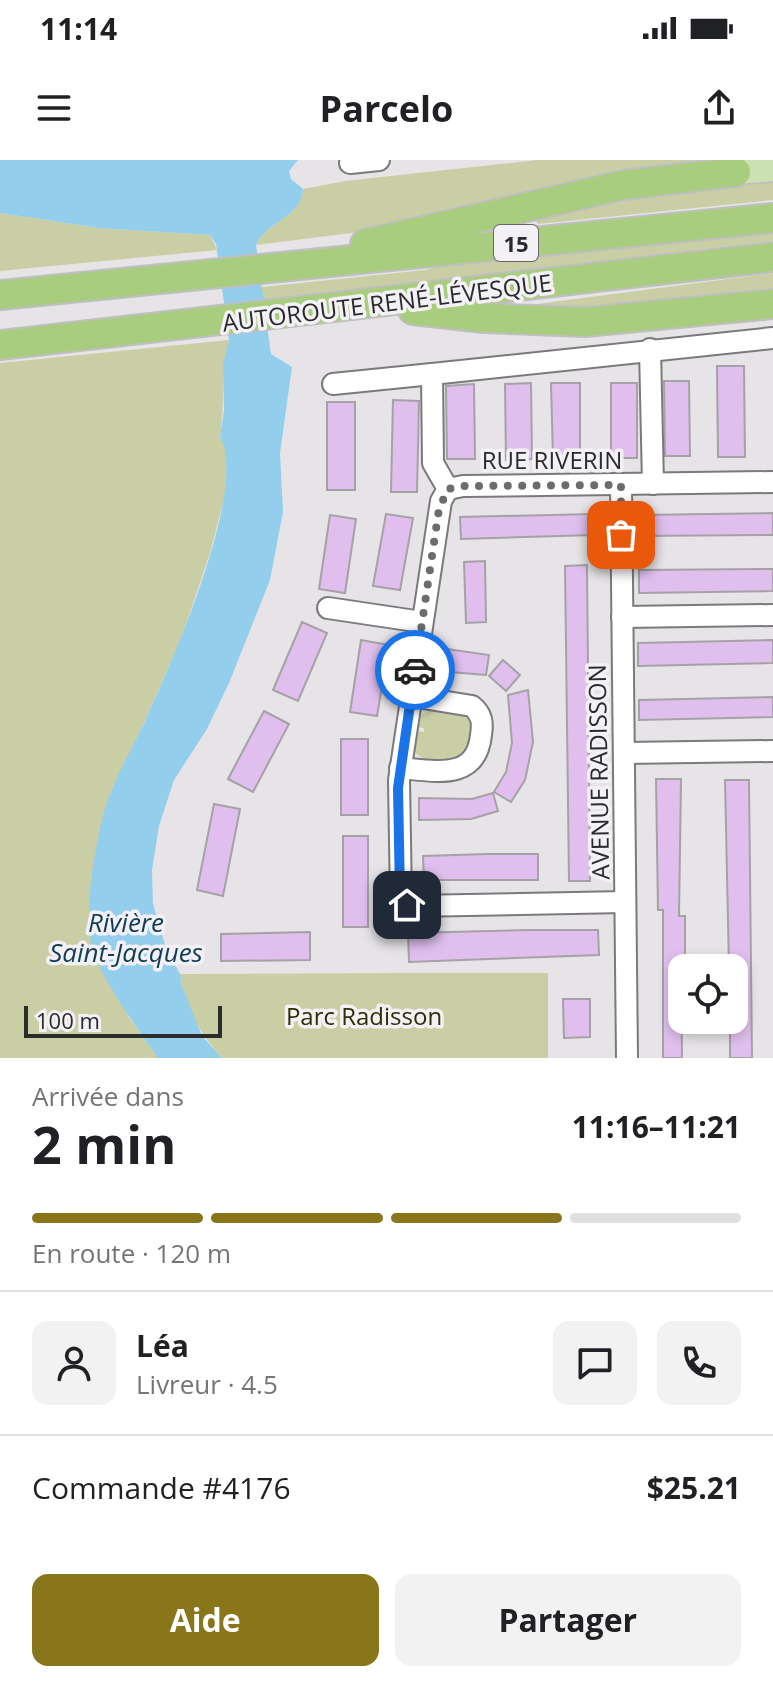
<!DOCTYPE html>
<html lang="fr">
<meta charset="utf-8">
<style>
:root{--surface:#fff;--page:#f2f2f2;--text:#202124;--muted:#757577;--line:#e0e0e0;--accent:#89761a}
body{margin:0;font-family:"Open Sans",sans-serif;background:var(--page);color:var(--text);height:100vh;display:flex;flex-direction:column;font-size:30px;white-space:nowrap}
*{box-sizing:border-box;margin:0}
p{font-size:26px;color:var(--muted)}
.icon{flex:none;width:44px;height:44px;fill:none;stroke:currentColor;stroke-width:2;stroke-linecap:round;stroke-linejoin:round}
.map{position:relative;height:898px;overflow:hidden}
.side{display:flex;flex-direction:column;background:var(--surface);flex:1}
.side>*{flex:none}
.fabs{position:absolute;left:668px;top:794px;display:grid;gap:16px}
.fabs a{display:grid;place-items:center;width:80px;height:80px;border-radius:16px;background:var(--surface);box-shadow:0 4px 12px #0003;font-size:40px}
.scale{position:absolute;left:24px;bottom:20px;width:198px;box-sizing:border-box;padding-left:8px;border:4px solid #2c2b2c;border-top:0;font-size:22px;line-height:28px;white-space:nowrap;color:#2c2b2c;-webkit-text-stroke:6px #f3f1f5;paint-order:stroke}
.pin{position:absolute;display:grid;place-items:center;width:68px;height:68px;color:#fff;margin:-34px;border-radius:16px;box-shadow:0 4px 12px #0006}
.courier{position:absolute;display:grid;place-items:center;width:80px;height:80px;margin:-40px;border:6px solid #1a73e8;border-radius:50%;background:#fff;color:#222;box-shadow:0 2px 10px #0007}
.summary em{font-style:normal;font-weight:700}
.summary div{display:flex;flex-direction:column-reverse}
.summary{display:flex;align-items:center;justify-content:space-between;height:136px;padding:0 32px}
h1{font-size:52px;font-weight:700;line-height:60px}
.bar{display:grid;grid-template-columns:repeat(4,1fr);gap:12px 8px;align-content:center;height:96px;padding:0 32px}
.bar i{height:10px;border-radius:6px;background:var(--line)}
.bar .current{background:var(--accent)}
.bar p{grid-column:span 4}
.line{display:flex;align-items:center;gap:20px;padding:0 32px;border-top:2px solid var(--line)}
.line div{flex:1}
.round{display:grid;place-items:center;flex:none;width:84px;height:84px;border-radius:16px;background:var(--page)}
.action{display:flex;gap:16px;margin-top:auto;padding:16px 32px}
.action a{flex:1;height:92px;border-radius:16px;background:var(--accent);color:#fff;font-size:32px;font-weight:700;line-height:92px;text-align:center}
.action a+a{background:var(--page);color:var(--text)}
.status{display:flex;justify-content:space-between;align-items:center;height:56px;padding:0 40px;background:var(--surface);direction:ltr}
.status svg{height:22px;fill:currentColor}
header{display:flex;justify-content:space-between;align-items:center;height:104px;padding:0 32px;background:var(--surface);font-size:36px;font-weight:700}
.map>svg:first-child{display:block}
.green{fill:#cacea5}
.water{fill:#94ceed}
.building{fill:#e0bfee;stroke:#a4a2a5;stroke-width:2}
.lines{fill:none;stroke-linecap:round;stroke-linejoin:round}
.minor-casing{stroke:#7b797c;stroke-width:24}
.major-casing{stroke:#c0bfc0;stroke-width:28}
.highway-casing{stroke:#c0bfc0;stroke-width:32}
.minor{stroke:#fff;stroke-width:20}
.major{stroke:#cbe1b2;stroke-width:24}
.highway{stroke:#a8cd7e;stroke-width:28}
.done{stroke:#6d6c6d;stroke-width:8;stroke-dasharray:0 14.4}
.route{stroke:#1a73e8;stroke-width:10}
.labels{text-anchor:middle;dominant-baseline:central;stroke-width:7;stroke-linejoin:round;paint-order:stroke}
.shield{fill:#f3f1f5;stroke:#686668;stroke-width:2}
.shield-label{font-size:22px;font-weight:bold;fill:#2c2b2c}
.street-label{font-size:24px;fill:#2c2b2c;stroke:#f3f1f5}
.park-label{font-size:24px;fill:#2d2e02;stroke:#f3f1f5}
.water-label{font-size:26px;font-style:italic;fill:#103f55;stroke:#f3f1f5}
</style>
<div class="status"><b>11:14</b><svg viewBox="0 0 49 12"><path d="M0 12V9h3v3zM5 12V6h3v6zM10 12V3h3v9zM15 12V0h3v12zM26 1h20v11H26zM47 4h2v5h-2z"/></svg></div>
<header><svg class="icon" aria-label="menu" viewBox="0 0 24 24"><path d="M4 6h16M4 12h16M4 18h16"/></svg>Parcelo<svg class="icon" aria-label="share" viewBox="0 0 24 24"><path d="M12 15V3M7 8l5-5 5 5M5 13v7h14v-7"/></svg></header>
<div class="map">
<svg width="773" height="898" viewBox="0 0 773 898">
<rect width="100%" height="100%" fill="#e6e4e7"/>
<g class="green">
<path d="M537,0H725L399,67L256,85C266,62 302,57 303,29L345,21Z"/>
<polygon points="773,17 773,40 538,64 533,57 540,51"/>
<polygon points="0,53 99,68 210,75 217,90 0,111"/>
<polygon points="773,73 773,81 262,141 262,127 425,110 442,105"/>
<polygon points="773,113 773,137 648,152 514,147"/>
<path d="M229,180C221,212 225,244 220,277L228,290L225,335L210,393L180,482L105,650L89,749L128,856L158,898H0V203Z"/>
<path d="M432,549L459,553L469,559C483,594 437,617 414,591V571L424,572V568L415,567L419,556Z"/>
<path d="M395,813H548V898H222C200,874 184,847 180,814Z"/>
</g>
<path class="water" d="M0,0H298L289,11L291,19L303,29C302,57 266,62 256,85L271,194L292,207L280,293L283,352L270,420L229,523L207,569L174,620L159,666L152,710L153,744L166,788L180,814L182,826L202,876L222,898H158C141,874 95,810 91,784C85,742 94,692 104,652C114,617 135,585 149,552C173,501 249,325 220,277L224,250L223,205L229,180L216,84L210,75L99,68L0,53Z"/>
<g class="building">
<polygon points="717,206 744,206 745,297 718,297"/>
<polygon points="664,221 689,221 690,296 665,296"/>
<polygon points="531,223 532,299 506,300 505,224"/>
<polygon points="551,223 580,223 580,299 553,299"/>
<rect x="611" y="223" width="26" height="75"/>
<polygon points="474,224 475,299 447,299 446,226"/>
<polygon points="393,240 419,241 417,332 391,332"/>
<rect x="327" y="242" width="28" height="88"/>
<polygon points="773,353 773,375 637,376 637,355"/>
<polygon points="386,354 413,358 400,430 373,426"/>
<polygon points="593,354 593,375 461,379 460,357"/>
<polygon points="330,355 356,359 345,433 319,429"/>
<polygon points="485,401 486,462 466,463 464,402"/>
<polygon points="587,405 590,721 569,721 565,406"/>
<polygon points="773,409 773,431 639,433 639,410"/>
<polygon points="302,462 327,473 298,541 273,530"/>
<polygon points="361,480 389,485 377,556 350,552"/>
<polygon points="773,480 773,503 638,506 638,483"/>
<polygon points="440,488 489,495 486,515 438,511"/>
<polygon points="503,500 520,515 506,531 489,516"/>
<polygon points="528,530 533,582 525,620 511,642 494,632 506,612 512,583 508,535"/>
<polygon points="773,537 773,557 639,560 639,540"/>
<polygon points="264,551 289,564 253,632 228,619"/>
<rect x="341" y="579" width="27" height="76"/>
<polygon points="656,619 681,619 679,756 685,756 685,797 681,797 682,898 663,898 663,750 658,750"/>
<polygon points="725,620 749,620 752,898 730,898 730,862 734,862 734,808 729,808"/>
<polygon points="493,633 498,651 471,659 419,660 419,638 472,639"/>
<polygon points="214,644 240,649 223,736 197,730"/>
<rect x="343" y="676" width="25" height="91"/>
<polygon points="487,694 538,694 538,720 424,720 423,696"/>
<polygon points="529,770 598,770 599,795 409,802 408,773"/>
<polygon points="310,772 310,800 221,801 221,774"/>
<polygon points="563,839 590,839 590,877 564,878"/>
</g>
<g class="lines">
<g class="minor-casing">
<g id="minor">
<polyline points="350,3 379,0"/>
<polyline points="650,189 653,324"/>
<polyline points="333,224 432,214"/>
<polyline points="621,325 627,898"/>
<polyline points="448,329 433,303 432,214 773,178"/>
<polyline points="328,448 422,462"/>
<polyline points="622,457 773,455"/>
<polyline points="624,593 773,591"/>
<path d="M400,608C436,611 476,621 481,575C483,563 482,554 472,546L411,536"/>
<polyline points="625,742 412,746 401,740 399,620 441,341 448,329 463,326 773,322"/>
</g>
</g>
<g class="major-casing">
<polyline id="major" points="736,12 773,9"/>
</g>
<g class="highway-casing">
<g id="highway">
<polyline points="365,84 623,25 736,12"/>
<polyline points="0,135 773,58"/>
<polyline points="413,150 484,158 585,162 773,144"/>
<polyline points="0,185 773,97"/>
</g>
</g>
<use href="#minor" class="minor"/>
<use href="#major" class="major"/>
<use href="#highway" class="highway"/>
</g>
<g class="lines">
<polyline class="done" points="415,510 439,349 448,329 463,326 621,325 621,375"/>
<polyline class="route" points="407,745 400,735 398,628 415,510"/>
</g>
<g class="labels">
<rect class="shield" x="494" y="65" width="44" height="36" rx="6"/>
<g class="shield-label">
<text x="516" y="83">15</text>
</g>
<g class="street-label">
<text transform="translate(387 142) rotate(-7)">AUTOROUTE RENÉ-LÉVESQUE</text>
<text x="552" y="299">RUE RIVERIN</text>
<text transform="translate(598 612) rotate(-91)">AVENUE RADISSON</text>
</g>
<g class="park-label">
<text x="364" y="855">Parc Radisson</text>
</g>
<g class="water-label">
<text x="126" y="762">Rivière<tspan x="126" dy="30">Saint-Jacques</tspan></text>
</g>
</g>
</svg>
<div class="fabs">
<a><svg class="icon" aria-label="locate" viewBox="0 0 24 24"><circle cx="12" cy="12" r="6"/><path d="M12 2v4M12 18v4M2 12h4M18 12h4"/></svg></a>
</div>
<div class="scale">100 m</div>
<div class="pin" style="left:621px;top:375px;background:#ea580c"><svg class="icon" aria-label="bag" viewBox="0 0 24 24"><path d="M5 8h14l-1 12H6zM9 8a3 3 0 0 1 6 0"/></svg></div>
<div class="pin" style="left:407px;top:745px;background:#1f2937"><svg class="icon" aria-label="home" viewBox="0 0 24 24"><path d="M3 11l9-7 9 7M6 9v11h12V9"/></svg></div>
<div class="courier" style="left:415px;top:510px"><svg class="icon" aria-label="car" viewBox="0 0 24 24"><path d="M5 17H2v-5l4-1 3-4h7l3 4 3 1v5h-3M9 17h6M6 11h13"/><circle cx="7" cy="17" r="2"/><circle cx="17" cy="17" r="2"/></svg></div>
</div>
<section class="side">
<div class="summary"><div><h1>2 min</h1><p>Arrivée dans</p></div><em>11:16–11:21</em></div>
<div class="bar"><i class="current"></i><i class="current"></i><i class="current"></i><i></i><p>En route · 120 m</p></div>
<div class="line" style="height:144px"><a class="round"><svg class="icon" aria-label="person" viewBox="0 0 24 24"><circle cx="12" cy="8" r="4"/><path d="M4 21q1-7 8-7t8 7"/></svg></a><div><b>Léa</b><p>Livreur · 4.5</p></div><a class="round"><svg class="icon" aria-label="chat" viewBox="0 0 24 24"><path d="M4 5h16v11H9l-5 4z"/></svg></a><a class="round"><svg class="icon" aria-label="phone" viewBox="0 0 24 24"><path d="M5 4h4l2 5-3 2q2 4 5 5l2-3 5 2v4C11 20 4 13 5 4z"/></svg></a></div>
<div class="line" style="height:104px"><div>Commande #4176</div><b>$25.21</b></div>
<div class="action"><a>Aide</a><a>Partager</a></div>
</section>
